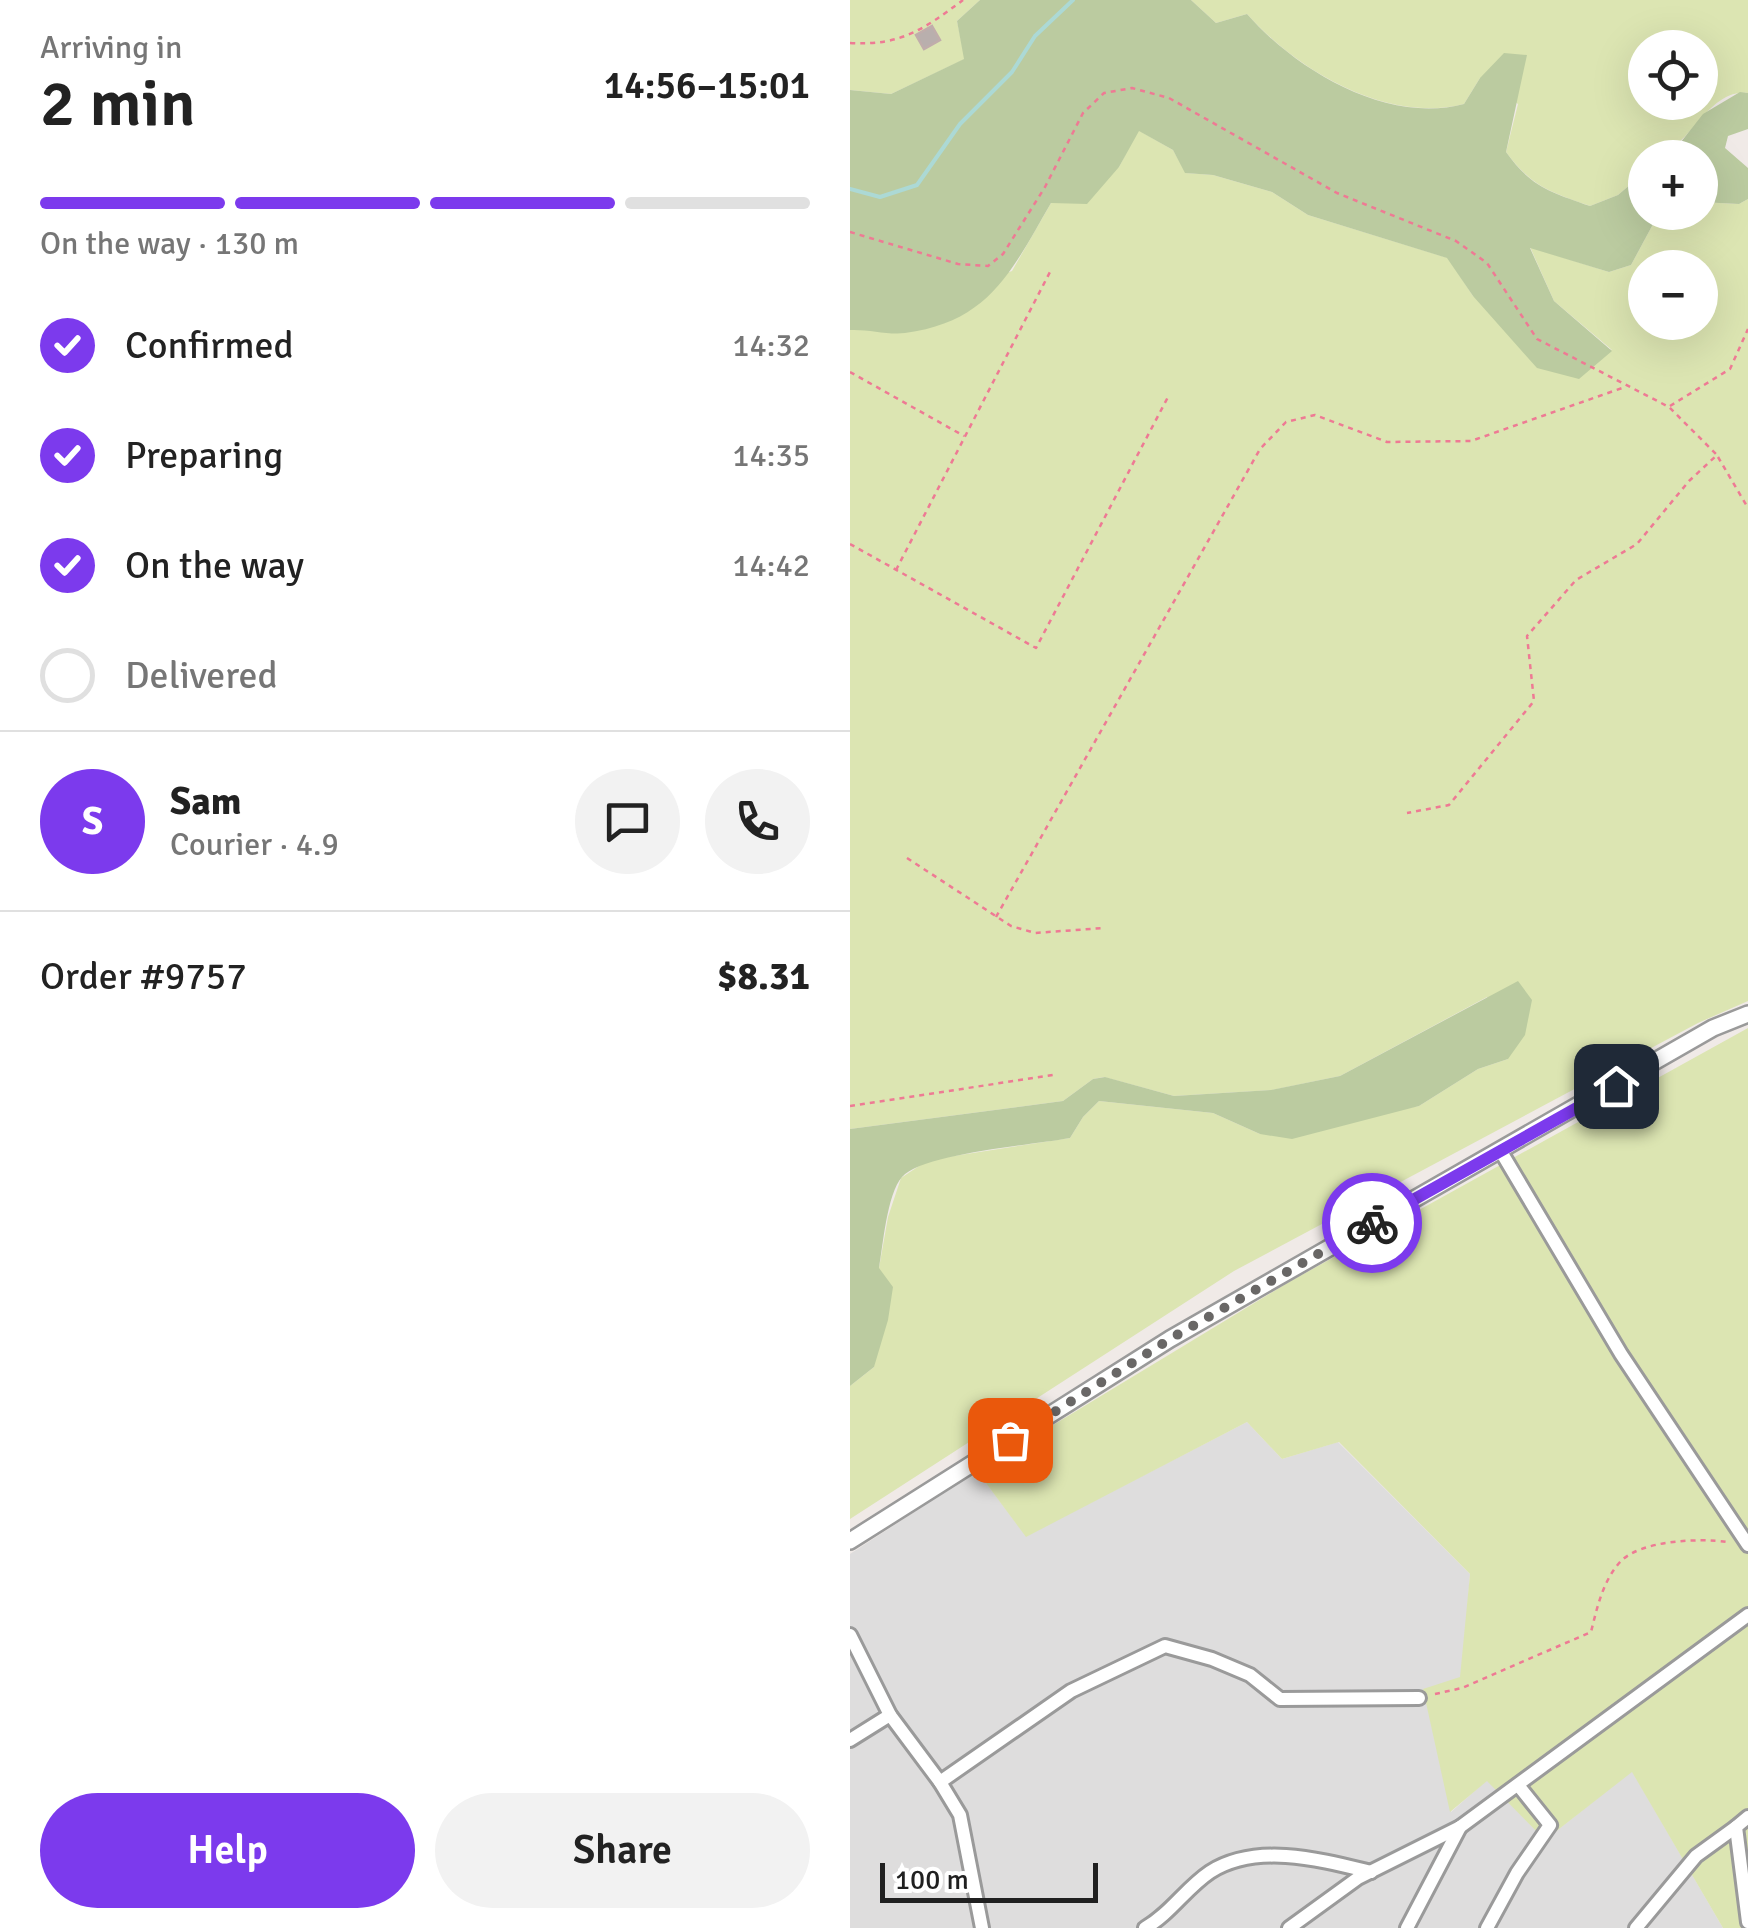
<!DOCTYPE html>
<meta charset="utf-8">
<style>
:root{--surface:#fff;--page:#f2f2f2;--text:#222;--muted:#767676;--line:#e0e0e0;--accent:#7c3aed}
body{margin:0;font-family:Signika,sans-serif;background:var(--page);color:var(--text);height:100vh;display:flex;flex-direction:column;font-size:38px;white-space:nowrap}
*{box-sizing:border-box;margin:0}
p{font-size:32px;color:var(--muted)}
.icon{flex:none;width:55px;height:55px;fill:none;stroke:currentColor;stroke-width:2;stroke-linecap:round;stroke-linejoin:round}
.map{position:relative;flex:1;overflow:hidden}
.drawer{display:flex;flex-direction:column;background:var(--surface);width:850px}
.drawer>*{flex:none}
.buttons{position:absolute;left:778px;top:30px;display:grid;gap:20px}
.buttons a{display:grid;place-items:center;width:90px;height:90px;border-radius:50%;background:var(--surface);box-shadow:0 10px 40px #0002;font-size:50px}
.scale{position:absolute;left:30px;bottom:25px;width:218px;box-sizing:border-box;padding-left:10px;border:5px solid #202020;border-top:0;font-size:28px;line-height:35px;white-space:nowrap;color:#202020;-webkit-text-stroke:8px #fff;paint-order:stroke}
.pin{position:absolute;display:grid;place-items:center;width:85px;height:85px;color:#fff;margin:-42px;border-radius:20px;box-shadow:0 5px 15px #0006}
.courier{position:absolute;display:grid;place-items:center;width:100px;height:100px;margin:-50px;border:8px solid #7c3aed;border-radius:50%;background:#fff;color:#222;box-shadow:0 2px 12px #0007}
.overview em{font-style:normal;font-weight:600}
.overview div{display:flex;flex-direction:column-reverse}
.overview{display:flex;align-items:center;justify-content:space-between;height:170px;padding:0 40px}
h1{font-size:65px;font-weight:600;line-height:75px}
.bar{display:grid;grid-template-columns:repeat(4,1fr);gap:15px 10px;align-content:center;height:120px;padding:0 40px}
.bar i{height:12px;border-radius:8px;background:var(--line)}
.bar .selected{background:var(--accent)}
.bar p{grid-column:span 4}
.line{display:flex;align-items:center;gap:25px;padding:0 40px;border-top:2px solid var(--line)}
.line div{flex:1}
.round{display:grid;place-items:center;flex:none;width:105px;height:105px;border-radius:52px;background:var(--page)}
ol{padding:0 40px;list-style:none}
li{display:flex;align-items:center;gap:30px;height:110px}
li p{margin-inline-start:auto}
li .icon{padding:10px;border-radius:50%;background:var(--accent);color:#fff;stroke-width:4}
li:last-child{color:var(--muted)}
li i{width:55px;height:55px;border:5px solid var(--line);border-radius:50%}
.primary-button{display:flex;gap:20px;margin-top:auto;padding:20px 40px}
.primary-button a{flex:1;height:115px;border-radius:60px;background:var(--accent);color:#fff;font-size:40px;font-weight:600;line-height:115px;text-align:center}
.primary-button a+a{background:var(--page);color:var(--text)}
main{display:flex;flex:1;min-height:0}
.map>svg:first-child{display:block}
.residential{fill:#dedddd}
.grass{fill:#dce5b2;fill-rule:evenodd}
.forest{fill:#bbcba0}
.lines{fill:none;stroke-linecap:round;stroke-linejoin:round}
.stream{stroke:#acd9d5;stroke-width:4}
.building{fill:#b9afad;stroke:#c0adab;stroke-width:2.5}
.minor-casing{stroke:#9a9a9a;stroke-width:18}
.tertiary-casing{stroke:#9a9a9a;stroke-width:20}
.path{stroke:#ee7a94;stroke-width:2.5;stroke-dasharray:5 5;stroke-linecap:butt}
.minor{stroke:#fff;stroke-width:12}
.tertiary{stroke:#fff;stroke-width:15}
.done{stroke:#696766;stroke-width:10;stroke-dasharray:0 18}
.route{stroke:#7c3aed;stroke-width:12}
</style>
<main>
<section class="drawer">
<div class="overview"><div><h1>2 min</h1><p>Arriving in</p></div><em>14:56–15:01</em></div>
<div class="bar"><i class="selected"></i><i class="selected"></i><i class="selected"></i><i></i><p>On the way · 130 m</p></div>
<ol>
<li><svg class="icon" aria-label="check" viewBox="0 0 24 24"><path d="M5 12l5 5 9-10"/></svg>Confirmed<p>14:32</p></li>
<li><svg class="icon" aria-label="check" viewBox="0 0 24 24"><path d="M5 12l5 5 9-10"/></svg>Preparing<p>14:35</p></li>
<li><svg class="icon" aria-label="check" viewBox="0 0 24 24"><path d="M5 12l5 5 9-10"/></svg>On the way<p>14:42</p></li>
<li><i></i>Delivered</li>
</ol>
<div class="line" style="height:180px"><b class="round" style="background:var(--accent);color:#fff">S</b><div><b>Sam</b><p>Courier · 4.9</p></div><a class="round"><svg class="icon" aria-label="chat" viewBox="0 0 24 24"><path d="M4 5h16v11H9l-5 4z"/></svg></a><a class="round"><svg class="icon" aria-label="phone" viewBox="0 0 24 24"><path d="M5 4h4l2 5-3 2q2 4 5 5l2-3 5 2v4C11 20 4 13 5 4z"/></svg></a></div>
<div class="line" style="height:130px"><div>Order #9757</div><b>$8.31</b></div>
<div class="primary-button"><a>Help</a><a>Share</a></div>
</section>
<div class="map">
<svg width="898" height="1928" viewBox="0 0 898 1928">
<rect width="100%" height="100%" fill="#f0eae7"/>
<polygon class="residential" points="397,1422 432,1459 488,1442 620,1574 601,1812 637,1780 695,1840 782,1771 873,1928 0,1928 0,1554 127,1471 176,1536"/>
<g class="grass">
<polygon points="0,0 130,0 107,21 115,59 41,94 0,90"/>
<path d="M341,0H898V93C854,88 840,157 795,158V172L768,195L740,206C700,192 682,187 656,152L668,104L630,78L614,104C536,124 447,70 397,14L366,23ZM795,48H850V102H795Z"/>
<path d="M288,130L323,150L336,173L363,175L422,192L458,215L598,258L623,296L762,350L704,301L680,247L759,272L781,265L809,213L850,212V202L889,204L898,199V1001L848,1023L384,1271L0,1519V1386L24,1367L29,1268L38,1217L51,1178L78,1160L220,1138L233,1117L249,1101L363,1113L410,1134L569,1106L628,1069L658,1059L637,997L490,1076L422,1090L324,1096L254,1077L243,1079L213,1101L0,1129V330L162,271L201,203L269,167ZM795,268H850V322H795Z"/>
<polygon points="898,1028 898,1928 873,1928 782,1772 695,1840 637,1781 600,1812 573,1689 610,1677 620,1574 489,1442 432,1459 397,1422 176,1537 127,1471 439,1282"/>
</g>
<g class="forest">
<path d="M130,0H341L366,23L397,14C446,70 537,125 614,104L630,78L654,53L677,55L656,152C681,187 700,192 740,206L768,195L795,172V212L809,213L781,265L759,272L680,248L704,301L762,351L729,379L687,368L623,296L597,258L458,215L422,192L363,175L335,173L323,150L289,131L269,167L237,204L201,203C162,270 140,322 55,333C37,335 18,329 0,330V90L41,94L114,59L107,21Z"/>
<polygon points="890,92 898,93 898,129 878,136 875,148 898,168 898,199 889,204 850,202 850,158 813,157 831,142 853,114"/>
<path d="M668,981L682,1000L675,1035L658,1059L628,1069L569,1106L442,1139L410,1134L363,1113L249,1101L233,1117L220,1138C184,1145 73,1153 52,1177C37,1194 33,1245 29,1268L43,1287L38,1320L24,1367L0,1386V1129L213,1101L243,1079L255,1077L324,1096L421,1090L490,1076Z"/>
</g>
<g class="lines">
<polyline class="stream" points="0,189 30,197 67,185 110,124 162,72 185,36 223,0"/>
</g>
<polygon class="building" points="82,26 90,40 74,49 66,35"/>
<g class="lines">
<g class="minor-casing">
<g id="minor">
<polyline points="650,1150 771,1354 898,1545"/>
<polyline points="0,1635 40,1715 90,1782 110,1815 132,1928"/>
<polyline points="0,1740 40,1715"/>
<polyline points="90,1782 221,1691 315,1646 362,1659 400,1675 430,1699 569,1698"/>
<polyline points="898,1817 886,1827 898,1922"/>
<path d="M295,1928C320,1914 336,1888 360,1872C407,1842 472,1860 521,1872"/>
<polyline points="439,1928 508,1878 610,1827 898,1615"/>
<polyline points="557,1928 610,1827"/>
<polyline points="637,1928 667,1873 700,1825 668,1785"/>
<polyline points="786,1928 846,1856 886,1827"/>
</g>
</g>
<g class="tertiary-casing">
<polyline id="tertiary" points="0,1541 320,1339 863,1028 898,1014"/>
</g>
<g class="path">
<path d="M0,43C51,46 74,29 113,0"/>
<polyline points="0,232 108,264 138,266 153,254 195,187 233,113 254,93 282,88 319,98 487,193 606,241 637,263 687,339 819,407 867,455 839,481 787,544 726,580 677,636 684,701 599,805 557,813"/>
<polyline points="0,372 114,436"/>
<polyline points="820,406 880,369 898,329"/>
<polyline points="868,457 898,508"/>
<polyline points="0,544 186,648 318,397"/>
<polyline points="46,570 201,270"/>
<polyline points="57,858 161,926 185,933 253,928"/>
<polyline points="146,917 410,449 436,422 465,415 537,442 621,441 775,387"/>
<polyline points="0,1106 203,1075"/>
<path d="M585,1694L612,1688L741,1632C747,1608 753,1580 771,1561C792,1540 850,1538 877,1542"/>
</g>
<use href="#minor" class="minor"/>
<use href="#tertiary" class="tertiary"/>
</g>
<g class="lines">
<polyline class="done" points="160,1440 320,1339 522,1223"/>
<polyline class="route" points="522,1223 766,1086"/>
</g>
</svg>
<div class="buttons">
<a><svg class="icon" aria-label="locate" viewBox="0 0 24 24"><circle cx="12" cy="12" r="6"/><path d="M12 2v4M12 18v4M2 12h4M18 12h4"/></svg></a>
<a>+</a>
<a>−</a>
</div>
<div class="scale">100 m</div>
<div class="pin" style="left:160px;top:1440px;background:#ea580c"><svg class="icon" aria-label="bag" viewBox="0 0 24 24"><path d="M5 8h14l-1 12H6zM9 8a3 3 0 0 1 6 0"/></svg></div>
<div class="pin" style="left:766px;top:1086px;background:#1f2937"><svg class="icon" aria-label="home" viewBox="0 0 24 24"><path d="M3 11l9-7 9 7M6 9v11h12V9"/></svg></div>
<div class="courier" style="left:522px;top:1223px"><svg class="icon" aria-label="bike" viewBox="0 0 24 24"><circle cx="6" cy="16" r="4"/><circle cx="18" cy="16" r="4"/><path d="M6 16l4-8h5l3 8M10 8l3 8H6M13 5h3"/></svg></div>
</div>
</main>
